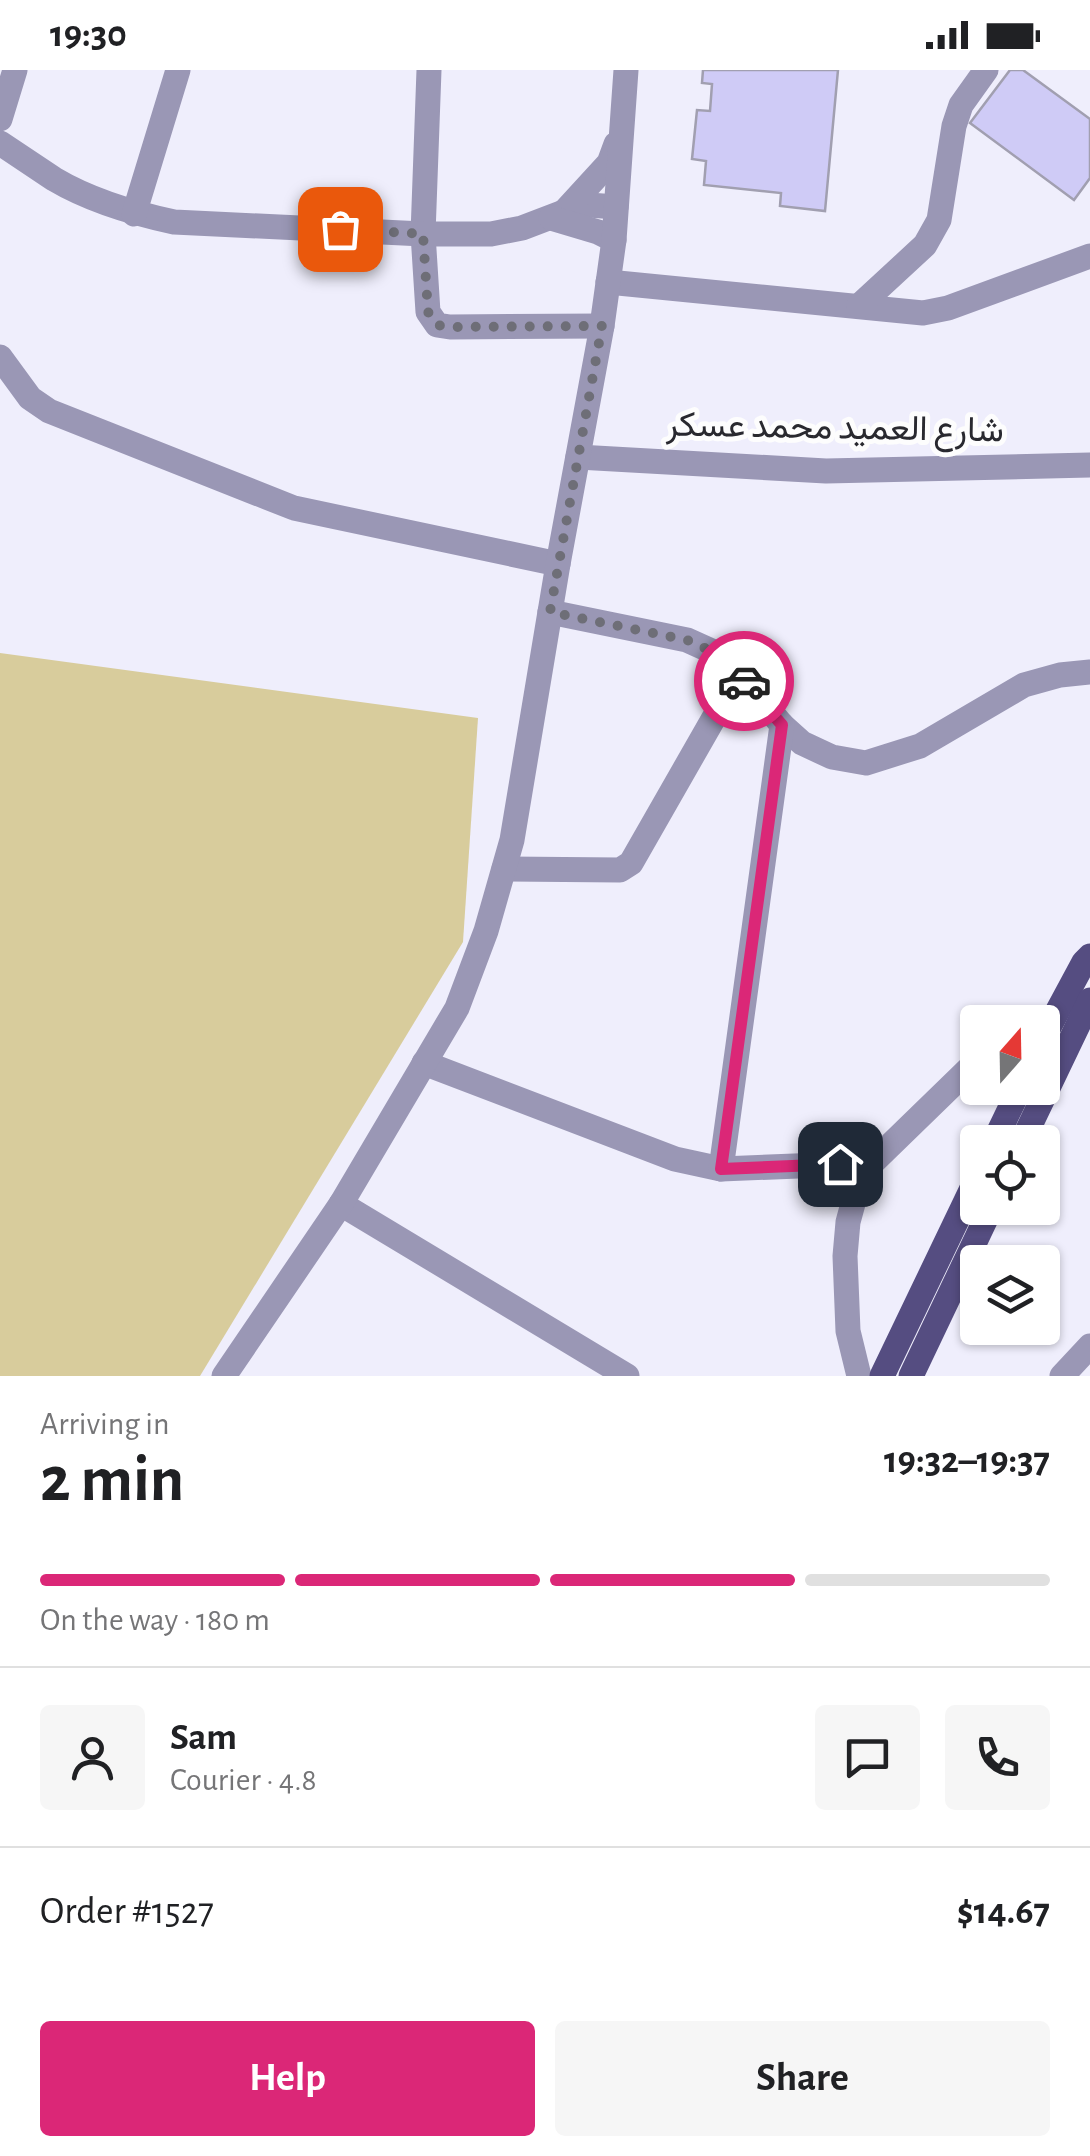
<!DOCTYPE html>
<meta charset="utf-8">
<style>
:root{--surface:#fff;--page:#f6f6f6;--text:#202124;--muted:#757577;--line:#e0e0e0;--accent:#db2777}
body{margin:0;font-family:"Alegreya Sans",Vazirmatn,sans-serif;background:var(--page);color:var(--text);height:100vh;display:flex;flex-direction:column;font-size:38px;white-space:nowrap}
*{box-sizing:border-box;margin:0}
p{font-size:32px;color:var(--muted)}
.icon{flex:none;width:55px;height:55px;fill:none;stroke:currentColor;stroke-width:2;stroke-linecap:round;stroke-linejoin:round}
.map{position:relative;height:1306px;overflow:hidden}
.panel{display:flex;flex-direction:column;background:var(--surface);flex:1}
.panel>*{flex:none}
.needle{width:65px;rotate:20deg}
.fabs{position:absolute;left:960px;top:935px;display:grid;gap:20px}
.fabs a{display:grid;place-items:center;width:100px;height:100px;border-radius:10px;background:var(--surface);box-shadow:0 2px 8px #0004;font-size:50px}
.pin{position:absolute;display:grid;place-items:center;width:85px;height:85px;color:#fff;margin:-42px;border-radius:20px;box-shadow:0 5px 15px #0006}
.courier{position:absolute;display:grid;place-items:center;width:100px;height:100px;margin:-50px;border:8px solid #db2777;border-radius:50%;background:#fff;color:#222;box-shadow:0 2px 12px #0007}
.head em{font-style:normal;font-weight:600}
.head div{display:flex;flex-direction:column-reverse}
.head{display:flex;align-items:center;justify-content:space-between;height:170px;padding:0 40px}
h1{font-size:65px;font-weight:600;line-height:75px}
.bar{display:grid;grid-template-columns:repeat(4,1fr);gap:15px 10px;align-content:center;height:120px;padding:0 40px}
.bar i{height:12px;border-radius:8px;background:var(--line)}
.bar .selected{background:var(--accent)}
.bar p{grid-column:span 4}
.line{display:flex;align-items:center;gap:25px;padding:0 40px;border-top:2px solid var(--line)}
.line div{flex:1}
.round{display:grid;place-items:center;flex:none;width:105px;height:105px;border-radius:10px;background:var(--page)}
.cta{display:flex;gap:20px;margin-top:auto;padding:20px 40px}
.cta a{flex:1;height:115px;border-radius:10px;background:var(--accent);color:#fff;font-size:40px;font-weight:600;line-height:115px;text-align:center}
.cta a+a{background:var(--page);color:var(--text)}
.status{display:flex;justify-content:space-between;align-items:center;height:70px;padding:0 50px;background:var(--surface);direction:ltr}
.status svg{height:28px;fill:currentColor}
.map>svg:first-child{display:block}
.green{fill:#d8cc9c}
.building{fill:#cfcbf6;stroke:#a19fb0;stroke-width:2.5}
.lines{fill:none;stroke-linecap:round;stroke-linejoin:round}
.minor{stroke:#9a97b5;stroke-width:25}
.major{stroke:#554d81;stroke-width:25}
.done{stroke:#6e6e77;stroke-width:10;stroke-dasharray:0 18}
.route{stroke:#db2777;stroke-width:12}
.labels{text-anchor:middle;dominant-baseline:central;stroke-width:10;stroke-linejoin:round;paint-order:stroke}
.street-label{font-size:35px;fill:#29292f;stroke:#fdfdfd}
</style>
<div class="status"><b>19:30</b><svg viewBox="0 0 49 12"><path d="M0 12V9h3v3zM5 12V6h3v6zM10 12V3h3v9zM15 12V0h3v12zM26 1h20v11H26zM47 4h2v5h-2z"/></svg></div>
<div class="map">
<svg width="1090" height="1306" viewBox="0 0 1090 1306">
<rect width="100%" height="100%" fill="#efeefc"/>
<polygon class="green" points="0,583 478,648 463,872 200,1306 0,1306"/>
<g class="building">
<polygon points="703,0 838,0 825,141 780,136 781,123 704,115 706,91 692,89 697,40 710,41 712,14 702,13"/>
<polygon points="1010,0 1023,0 1090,49 1090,108 1074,130 970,53"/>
</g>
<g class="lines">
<g class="minor">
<polyline points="429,0 423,164 428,242 437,255 450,257 602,256"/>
<polyline points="0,49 15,0"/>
<path d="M0,73C18,85 36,97 54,109C91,131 132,143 174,152L423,164H491L522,158L577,137L589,135L616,137"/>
<polyline points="565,141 609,93 616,74"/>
<polyline points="134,144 178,0"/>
<polyline points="551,148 598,162 614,170"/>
<polyline points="608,212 923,243 948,238 1090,186"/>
<polyline points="859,236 925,175 939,150 954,56 961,35 986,0"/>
<polyline points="0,287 30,328 49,341 294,438 558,494"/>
<polyline points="578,387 826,401 1090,395"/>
<polyline points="550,542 687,570 718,584 739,604 782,655 802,673 832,687 866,693 920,676 1024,615 1060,605 1090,602"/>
<polyline points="504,799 620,800 631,793 739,604"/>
<polyline points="424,993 675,1089 721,1099 872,1093"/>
<polyline points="721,1099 782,655"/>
<polyline points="341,1134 627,1306"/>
<polyline points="224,1306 341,1134 457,938 486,861 512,770 558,494 602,256 614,170 626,0"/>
<polyline points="859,1306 848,1261 845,1186 848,1152 857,1119 872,1093 978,990"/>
<polyline points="1062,1306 1090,1276"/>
</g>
<g class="major">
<polyline points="1042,970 1084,892 1090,886"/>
<polyline points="994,1072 1020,1018"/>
<polyline points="1022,1072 1090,930"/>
<polyline points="882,1306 978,1106"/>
<polyline points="911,1306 991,1138"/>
</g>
</g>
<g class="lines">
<polyline class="done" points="340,159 423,164 428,242 437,255 450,257 602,256 550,542 687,570 718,584 744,611"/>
<polyline class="route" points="744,611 782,655 721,1099 840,1094"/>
</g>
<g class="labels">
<g class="street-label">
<text transform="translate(835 358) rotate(1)">شارع العميد محمد عسكر</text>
</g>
</g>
</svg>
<div class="fabs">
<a><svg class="needle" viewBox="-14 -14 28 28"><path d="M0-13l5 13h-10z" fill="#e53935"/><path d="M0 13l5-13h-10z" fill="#757577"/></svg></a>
<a><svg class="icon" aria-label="locate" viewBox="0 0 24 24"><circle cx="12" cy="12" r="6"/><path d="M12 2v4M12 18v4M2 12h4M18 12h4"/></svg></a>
<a><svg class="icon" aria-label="layers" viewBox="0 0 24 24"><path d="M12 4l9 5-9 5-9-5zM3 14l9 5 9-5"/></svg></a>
</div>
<div class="pin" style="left:340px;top:159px;background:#ea580c"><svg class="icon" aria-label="bag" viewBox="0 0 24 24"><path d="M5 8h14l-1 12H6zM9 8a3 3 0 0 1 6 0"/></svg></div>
<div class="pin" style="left:840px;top:1094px;background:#1f2937"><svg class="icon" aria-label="home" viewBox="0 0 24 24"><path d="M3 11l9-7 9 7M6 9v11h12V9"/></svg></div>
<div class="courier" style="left:744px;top:611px"><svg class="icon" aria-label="car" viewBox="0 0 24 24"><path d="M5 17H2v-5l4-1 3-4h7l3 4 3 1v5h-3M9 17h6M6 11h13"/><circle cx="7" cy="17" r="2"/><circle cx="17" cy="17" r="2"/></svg></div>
</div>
<section class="panel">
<div class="head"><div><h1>2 min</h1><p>Arriving in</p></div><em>19:32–19:37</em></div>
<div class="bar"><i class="selected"></i><i class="selected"></i><i class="selected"></i><i></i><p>On the way · 180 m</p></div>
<div class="line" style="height:180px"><a class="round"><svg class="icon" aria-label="person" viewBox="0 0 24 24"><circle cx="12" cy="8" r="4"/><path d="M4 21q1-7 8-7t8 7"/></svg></a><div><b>Sam</b><p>Courier · 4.8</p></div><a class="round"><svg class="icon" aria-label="chat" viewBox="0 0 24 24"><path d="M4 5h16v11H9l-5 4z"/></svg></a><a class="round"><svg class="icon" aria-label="phone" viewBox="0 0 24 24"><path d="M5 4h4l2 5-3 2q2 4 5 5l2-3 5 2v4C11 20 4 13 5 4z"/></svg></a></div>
<div class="line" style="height:130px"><div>Order #1527</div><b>$14.67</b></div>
<div class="cta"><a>Help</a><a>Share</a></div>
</section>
